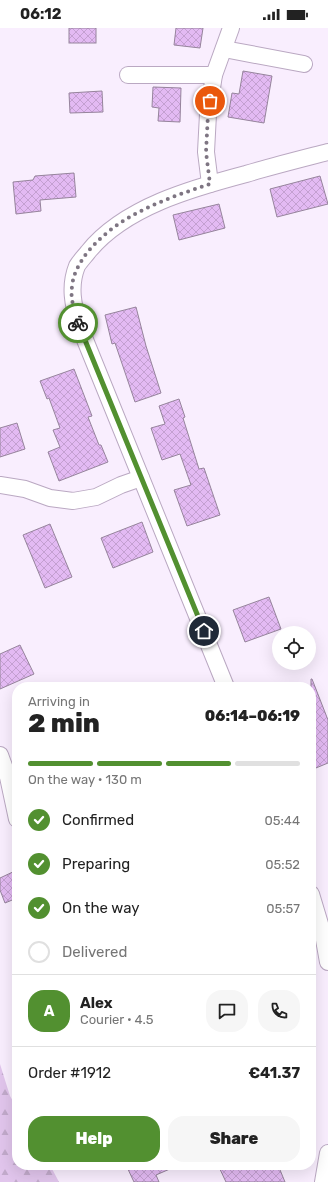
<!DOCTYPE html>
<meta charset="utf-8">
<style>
:root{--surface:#fff;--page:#f6f6f6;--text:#222;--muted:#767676;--line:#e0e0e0;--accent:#529030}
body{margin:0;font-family:Rubik,sans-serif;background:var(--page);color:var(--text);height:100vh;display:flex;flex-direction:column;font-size:15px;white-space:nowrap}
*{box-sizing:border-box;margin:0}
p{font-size:13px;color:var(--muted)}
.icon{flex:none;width:22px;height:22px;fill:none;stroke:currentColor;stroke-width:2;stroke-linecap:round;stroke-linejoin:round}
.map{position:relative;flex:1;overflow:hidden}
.drawer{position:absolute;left:12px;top:654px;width:304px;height:488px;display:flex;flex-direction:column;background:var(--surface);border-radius:16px;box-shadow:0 4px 16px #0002}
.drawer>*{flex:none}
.buttons{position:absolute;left:272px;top:598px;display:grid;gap:8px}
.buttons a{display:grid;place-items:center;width:44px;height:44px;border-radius:50%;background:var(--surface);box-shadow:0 4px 16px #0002;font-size:20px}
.pin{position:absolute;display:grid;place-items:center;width:34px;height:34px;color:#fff;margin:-17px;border:2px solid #fff;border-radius:50%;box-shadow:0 1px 4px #0007}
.courier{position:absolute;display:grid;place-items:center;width:40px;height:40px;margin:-20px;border:3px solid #529030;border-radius:50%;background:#fff;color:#222;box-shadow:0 1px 5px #0007}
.summary em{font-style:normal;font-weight:800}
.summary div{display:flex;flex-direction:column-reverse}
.summary{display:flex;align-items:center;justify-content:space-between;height:68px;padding:0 16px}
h1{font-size:26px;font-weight:800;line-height:30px}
.bar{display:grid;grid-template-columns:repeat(4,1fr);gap:6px 4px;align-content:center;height:48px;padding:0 16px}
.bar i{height:5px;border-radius:3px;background:var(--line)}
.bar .current{background:var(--accent)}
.bar p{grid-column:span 4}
.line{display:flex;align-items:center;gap:10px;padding:0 16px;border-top:1px solid var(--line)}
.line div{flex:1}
.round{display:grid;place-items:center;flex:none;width:42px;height:42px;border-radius:16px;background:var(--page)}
ol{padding:0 16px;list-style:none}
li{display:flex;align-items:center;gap:12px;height:44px}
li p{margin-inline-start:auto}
li .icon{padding:4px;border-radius:50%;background:var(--accent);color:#fff;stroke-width:4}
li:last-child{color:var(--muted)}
li i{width:22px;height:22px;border:2px solid var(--line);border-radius:50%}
.action{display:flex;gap:8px;margin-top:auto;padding:8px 16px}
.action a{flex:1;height:46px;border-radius:16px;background:var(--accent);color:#fff;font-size:16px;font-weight:800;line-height:46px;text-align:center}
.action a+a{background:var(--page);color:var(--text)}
.status{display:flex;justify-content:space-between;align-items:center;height:28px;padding:0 20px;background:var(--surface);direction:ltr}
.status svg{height:11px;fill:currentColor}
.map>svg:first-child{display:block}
.forest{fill:url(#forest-firs)}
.building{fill:url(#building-cross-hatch);stroke:#96849c}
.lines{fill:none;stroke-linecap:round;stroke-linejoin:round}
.minor-casing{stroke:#baa8c2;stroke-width:18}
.minor{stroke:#fff;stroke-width:16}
.done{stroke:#7e7582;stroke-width:4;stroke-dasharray:0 7.2}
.route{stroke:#529030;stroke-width:5}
</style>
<div class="status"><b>06:12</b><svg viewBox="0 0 49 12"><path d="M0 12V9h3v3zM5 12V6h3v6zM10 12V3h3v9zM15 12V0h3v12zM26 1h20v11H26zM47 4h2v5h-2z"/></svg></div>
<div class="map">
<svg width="328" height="1154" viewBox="0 0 328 1154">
<defs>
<pattern id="forest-firs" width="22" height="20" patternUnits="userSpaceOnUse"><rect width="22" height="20" fill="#e1c5ec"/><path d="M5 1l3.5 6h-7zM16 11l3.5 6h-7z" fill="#c2aacb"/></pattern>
<pattern id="building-cross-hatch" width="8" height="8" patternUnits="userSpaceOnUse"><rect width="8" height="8" fill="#e3baf3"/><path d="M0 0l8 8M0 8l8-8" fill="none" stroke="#c4a0d1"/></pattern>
</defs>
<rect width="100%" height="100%" fill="#f9eefe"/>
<polygon class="forest" points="0,1036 10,1068 17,1080 17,1137 50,1137 59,1154 0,1154"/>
<g class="building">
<rect x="69" y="0" width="27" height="15"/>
<polygon points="176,0 203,0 200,20 174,17"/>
<polygon points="243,43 272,48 264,95 228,89 232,65 239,66"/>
<polygon points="153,59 181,60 180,94 158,93 159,80 152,79"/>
<polygon points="102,63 103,84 70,85 69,65"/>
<polygon points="74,145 76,169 40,172 41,183 16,186 13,154 33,152 35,148"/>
<polygon points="320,148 328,176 277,189 270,161"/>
<polygon points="219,176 225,200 179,212 173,187"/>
<polygon points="136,279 146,318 161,365 135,374 115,315 112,316 105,287"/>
<polygon points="74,341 92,388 88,389 99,417 101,417 108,434 59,453 48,424 60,419 53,402 60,400 49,370 47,371 40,353"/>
<polygon points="179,371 185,389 183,390 199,441 204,440 220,487 187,498 174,462 191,457 180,426 162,432 151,400 165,396 159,378"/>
<polygon points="17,395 25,421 0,429 0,400"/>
<polygon points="142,494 153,524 113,540 101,510"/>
<polygon points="50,496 72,549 45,560 23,507"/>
<polygon points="269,569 281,601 245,614 233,582"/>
<polygon points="20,617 34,646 0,661 0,626"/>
<polygon points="311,651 312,651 328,692 328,735 311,742"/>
<polygon points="17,842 17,870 5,875 0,862 0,850"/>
<polygon points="126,1137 179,1137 156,1147 159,1154 134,1154"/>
<polygon points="218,1137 278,1137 285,1154 226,1154"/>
</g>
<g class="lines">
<g class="minor-casing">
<g id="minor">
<polyline points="224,21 304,36"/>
<polyline points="128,47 214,47"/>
<polyline points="210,156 206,124 208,86 214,47 231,0"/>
<polyline points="0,457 25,461 50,470 73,473 96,469 121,457 141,450"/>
<path d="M226,659L79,297C73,277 69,258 77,238C80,233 85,228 88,224C124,179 193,160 246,146C273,138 301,131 328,124"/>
<polyline points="0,727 8,749 17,791"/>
<polyline points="311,866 323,906 328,934"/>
<polyline points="323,1154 328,1125"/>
</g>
</g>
<use href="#minor" class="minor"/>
</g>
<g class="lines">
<path class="done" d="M78,295C75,284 70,271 72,259C73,246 79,236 86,226C117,187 165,171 210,156L206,124L208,86L210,73"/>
<polyline class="route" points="78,295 204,603"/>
</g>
</svg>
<div class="buttons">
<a><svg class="icon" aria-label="locate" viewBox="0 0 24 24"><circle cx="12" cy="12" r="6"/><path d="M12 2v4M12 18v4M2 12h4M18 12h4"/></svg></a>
</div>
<div class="pin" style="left:210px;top:73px;background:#ea580c"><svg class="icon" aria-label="bag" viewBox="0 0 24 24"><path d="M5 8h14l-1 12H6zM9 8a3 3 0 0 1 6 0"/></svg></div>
<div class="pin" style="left:204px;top:603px;background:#1f2937"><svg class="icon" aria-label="home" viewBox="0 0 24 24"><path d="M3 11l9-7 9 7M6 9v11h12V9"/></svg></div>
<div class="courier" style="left:78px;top:295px"><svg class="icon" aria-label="bike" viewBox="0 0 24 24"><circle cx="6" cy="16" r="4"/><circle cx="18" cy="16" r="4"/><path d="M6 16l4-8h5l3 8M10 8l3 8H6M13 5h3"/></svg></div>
<section class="drawer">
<div class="summary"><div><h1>2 min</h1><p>Arriving in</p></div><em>06:14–06:19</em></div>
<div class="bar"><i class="current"></i><i class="current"></i><i class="current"></i><i></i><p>On the way · 130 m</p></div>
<ol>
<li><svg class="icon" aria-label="check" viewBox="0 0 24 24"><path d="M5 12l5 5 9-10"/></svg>Confirmed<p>05:44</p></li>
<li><svg class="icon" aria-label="check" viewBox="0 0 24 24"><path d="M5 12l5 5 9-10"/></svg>Preparing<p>05:52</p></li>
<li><svg class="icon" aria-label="check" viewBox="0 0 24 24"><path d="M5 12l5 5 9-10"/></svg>On the way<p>05:57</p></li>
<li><i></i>Delivered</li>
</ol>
<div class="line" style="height:72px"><b class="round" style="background:var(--accent);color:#fff">A</b><div><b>Alex</b><p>Courier · 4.5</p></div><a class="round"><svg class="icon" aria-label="chat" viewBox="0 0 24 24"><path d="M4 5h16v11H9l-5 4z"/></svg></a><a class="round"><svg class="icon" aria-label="phone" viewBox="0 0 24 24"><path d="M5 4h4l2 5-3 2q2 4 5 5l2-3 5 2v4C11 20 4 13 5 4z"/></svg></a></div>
<div class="line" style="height:52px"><div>Order #1912</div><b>€41.37</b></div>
<div class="action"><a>Help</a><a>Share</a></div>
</section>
</div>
